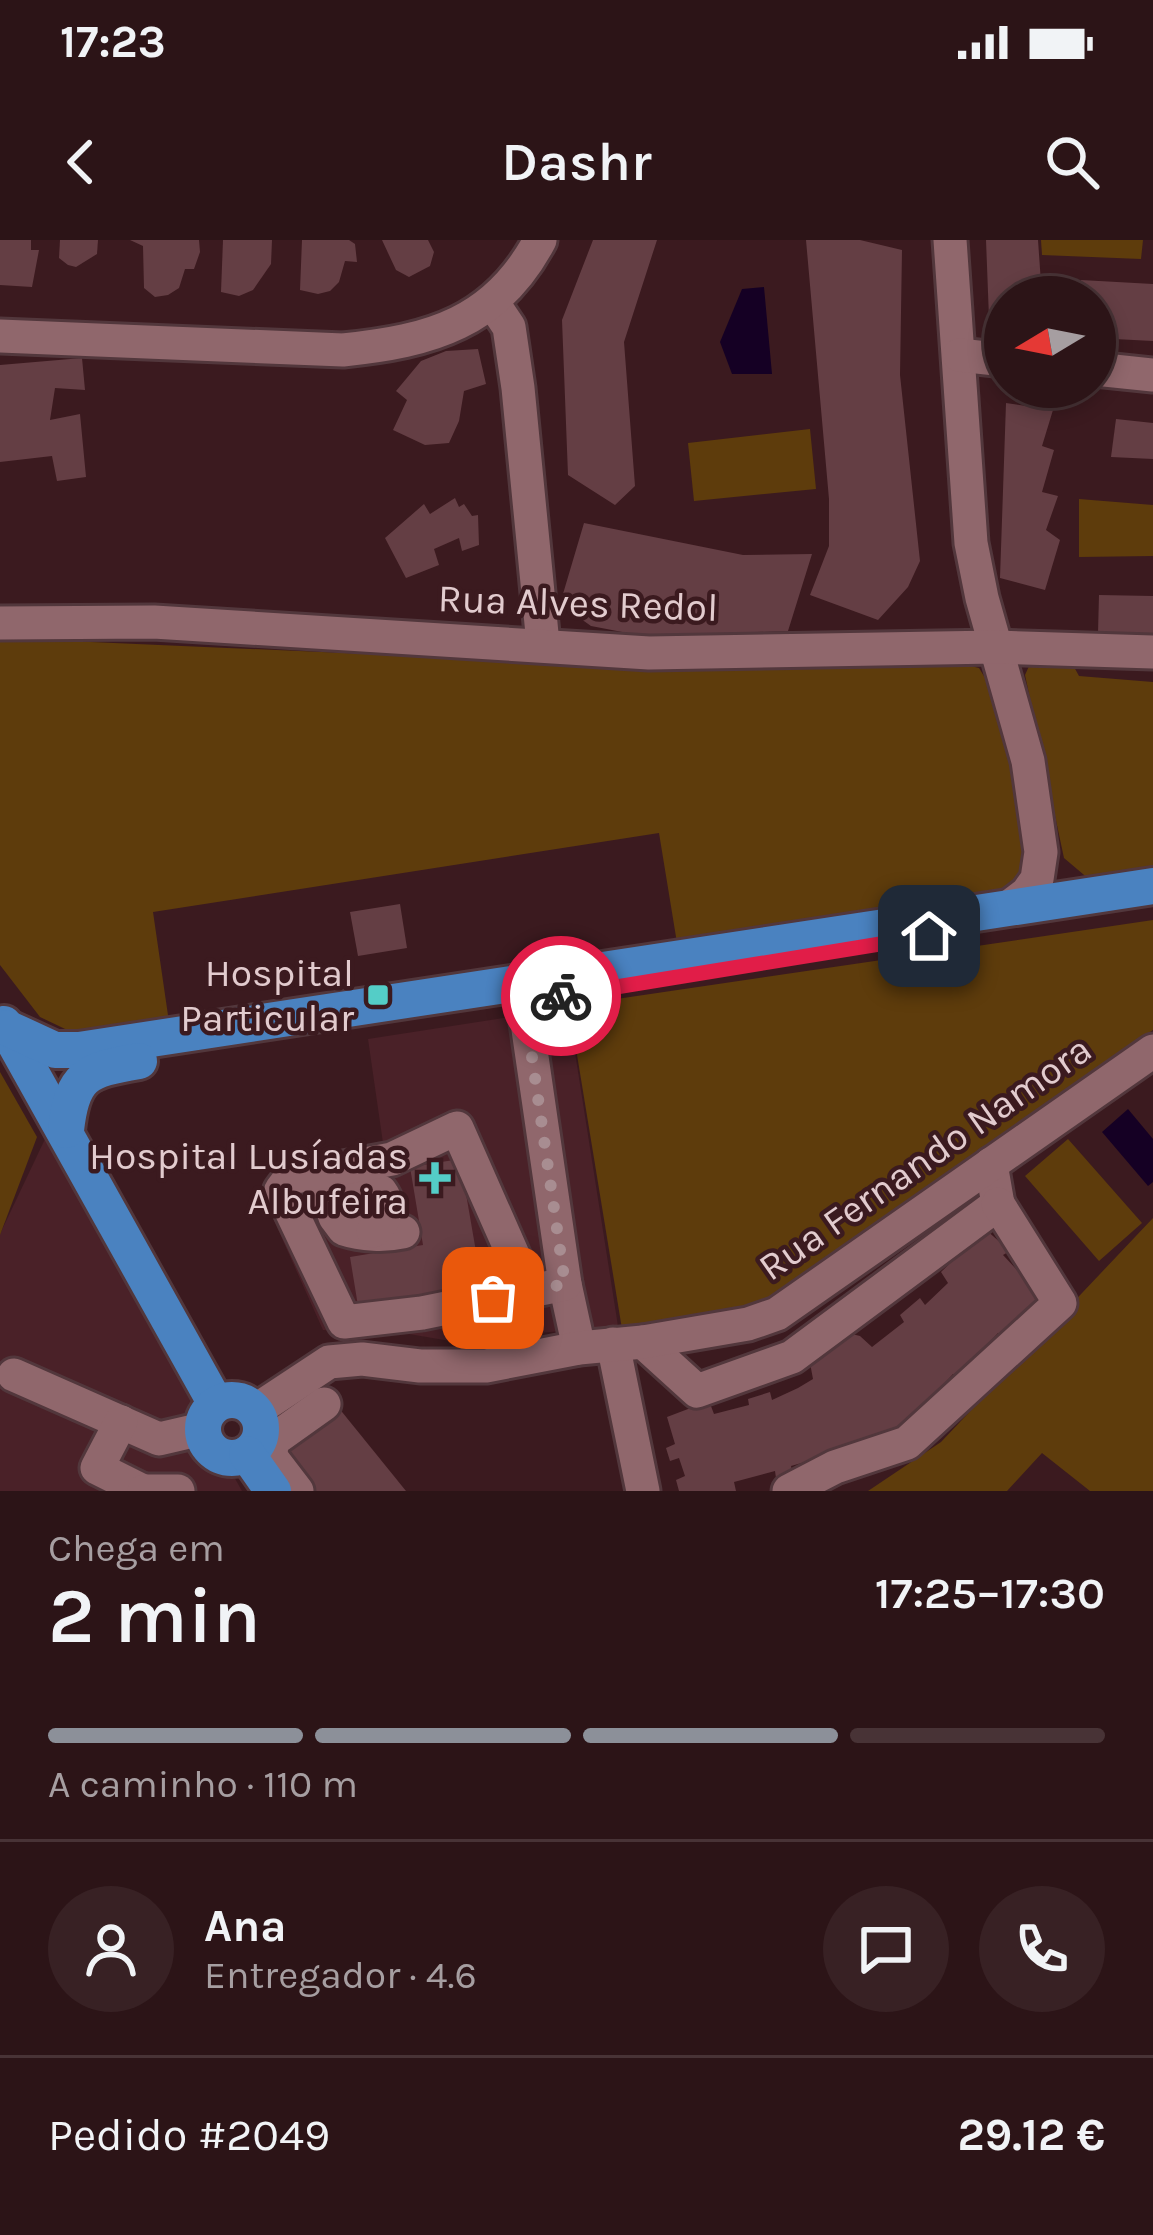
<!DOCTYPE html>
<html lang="pt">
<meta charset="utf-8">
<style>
:root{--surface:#2c1417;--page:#382124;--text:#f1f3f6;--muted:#a69ea1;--line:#483336;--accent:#8c9099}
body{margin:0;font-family:Karla,sans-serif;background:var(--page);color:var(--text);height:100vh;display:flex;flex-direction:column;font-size:45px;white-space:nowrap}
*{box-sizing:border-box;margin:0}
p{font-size:39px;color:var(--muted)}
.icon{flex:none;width:66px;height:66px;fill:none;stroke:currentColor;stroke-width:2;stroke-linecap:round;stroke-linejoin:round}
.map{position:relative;height:1251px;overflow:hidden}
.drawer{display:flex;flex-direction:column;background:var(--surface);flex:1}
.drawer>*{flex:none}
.needle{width:78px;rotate:260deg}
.fabs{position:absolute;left:984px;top:36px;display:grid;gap:24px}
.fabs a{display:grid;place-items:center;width:132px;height:132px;border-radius:50%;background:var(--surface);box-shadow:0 6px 18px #0003,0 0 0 3px var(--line);font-size:60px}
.pin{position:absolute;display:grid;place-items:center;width:102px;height:102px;color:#fff;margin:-51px;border-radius:24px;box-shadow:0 6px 18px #0006}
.courier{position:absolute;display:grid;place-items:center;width:120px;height:120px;margin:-60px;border:9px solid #e11d48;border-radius:50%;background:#fff;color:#222;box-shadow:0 3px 15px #0007}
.headline em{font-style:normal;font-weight:600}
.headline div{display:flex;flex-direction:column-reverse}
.headline{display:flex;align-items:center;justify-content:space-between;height:204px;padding:0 48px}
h1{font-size:78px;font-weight:600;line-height:90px}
.bar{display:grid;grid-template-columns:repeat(4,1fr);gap:18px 12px;align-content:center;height:144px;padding:0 48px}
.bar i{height:15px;border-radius:9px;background:var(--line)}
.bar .active{background:var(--accent)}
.bar p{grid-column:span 4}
.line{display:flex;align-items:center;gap:30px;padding:0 48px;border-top:3px solid var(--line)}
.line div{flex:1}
.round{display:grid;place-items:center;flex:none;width:126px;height:126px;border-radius:63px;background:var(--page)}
.status{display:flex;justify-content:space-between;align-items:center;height:84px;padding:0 60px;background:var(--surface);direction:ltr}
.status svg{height:33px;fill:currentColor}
header{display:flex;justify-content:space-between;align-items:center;height:156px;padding:0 48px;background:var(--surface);font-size:54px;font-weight:600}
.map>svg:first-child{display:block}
.built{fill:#4a2128}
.green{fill:#5e3c0c}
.water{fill:#150024}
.building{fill:#643e44}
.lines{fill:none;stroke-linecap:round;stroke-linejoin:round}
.minor-casing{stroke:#52373c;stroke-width:39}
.major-casing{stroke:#52373c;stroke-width:42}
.minor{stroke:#90676c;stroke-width:33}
.major{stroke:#4a82c0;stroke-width:36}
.done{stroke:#a88d91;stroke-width:12;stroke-dasharray:0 21.6}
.route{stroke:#e11d48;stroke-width:15}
.poi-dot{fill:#54cdc7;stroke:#3b1a1f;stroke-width:4.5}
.labels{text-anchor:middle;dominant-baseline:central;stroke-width:9;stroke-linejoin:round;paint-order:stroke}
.street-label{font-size:39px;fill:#e2cbce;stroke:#3b1a1f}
.poi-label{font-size:39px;fill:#e2cbce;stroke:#3b1a1f;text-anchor:end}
</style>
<div class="status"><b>17:23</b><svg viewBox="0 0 49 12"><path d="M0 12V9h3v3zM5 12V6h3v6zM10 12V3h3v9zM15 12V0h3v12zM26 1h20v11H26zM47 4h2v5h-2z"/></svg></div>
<header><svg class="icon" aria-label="back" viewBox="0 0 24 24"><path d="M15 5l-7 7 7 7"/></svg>Dashr<svg class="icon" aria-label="search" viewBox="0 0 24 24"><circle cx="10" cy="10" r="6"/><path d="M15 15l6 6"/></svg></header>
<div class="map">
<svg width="1153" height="1251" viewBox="0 0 1153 1251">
<rect width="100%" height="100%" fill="#3b1a1f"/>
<g class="built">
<polygon points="568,768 618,1086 450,1101 409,1094 323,1090 271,974 279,969 280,931 384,910 368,799"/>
<polygon points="45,899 242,1251 0,1251 0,994"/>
</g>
<g class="green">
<polygon points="1041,0 1143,0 1141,19 1042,15"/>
<polygon points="810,189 816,249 694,261 688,203"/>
<polygon points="1079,259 1153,265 1153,316 1079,317"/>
<polygon points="0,398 573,423 955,422 979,428 998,459 1029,626 1006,654 677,703 659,593 153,672 169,782 84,798 40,777 0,725"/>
<polygon points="1030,424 1073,425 1079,436 1153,442 1153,628 1090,640 1064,618 1025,435"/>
<polygon points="1153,680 1153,790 765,1067 622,1089 569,766"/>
<polygon points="0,832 37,897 0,995"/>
<polygon points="1068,899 1142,983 1099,1021 1025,936"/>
<polygon points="1153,978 1153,1251 1090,1251 1042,1213 1007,1251 868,1251 941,1202"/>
</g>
<g class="water">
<polygon points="764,47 772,134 732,134 720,102 742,49"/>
<polygon points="1128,869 1153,899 1153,942 1148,946 1102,892"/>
</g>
<g class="building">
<polygon points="0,0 31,0 31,10 39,10 32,47 0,45"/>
<polygon points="60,0 98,0 97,14 76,27 68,25 59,18"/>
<polygon points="130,0 199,0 200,12 194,29 185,29 179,48 168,55 155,57 144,48 143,6"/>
<polygon points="223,0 272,0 271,24 253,50 239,56 221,52"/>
<polygon points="302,0 349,0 355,4 357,22 345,21 339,42 330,51 318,54 300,50"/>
<polygon points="382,0 428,0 434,12 430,26 409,37 396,30"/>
<polygon points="593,0 657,0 624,102 635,246 615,265 568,235 562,80"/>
<polygon points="806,0 860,0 902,10 900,135 920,321 908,347 878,380 810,355 829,306 829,259"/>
<polygon points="986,0 1038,0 1042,57 1005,57 1005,82 989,78"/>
<polygon points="1081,40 1153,44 1153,101 1095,98 1095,57 1080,57"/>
<polygon points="478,109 486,144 464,151 459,181 449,203 425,205 393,190 407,160 396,151 421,121 446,111"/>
<polygon points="82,118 85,150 55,148 50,180 80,174 86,237 57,241 52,216 0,222 0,125"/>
<polygon points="1006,163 1053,170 1042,206 1054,210 1042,252 1058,256 1046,290 1060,300 1045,350 1000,338"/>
<polygon points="1116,179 1153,183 1153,219 1111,217"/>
<polygon points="455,258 459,267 464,264 472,276 478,275 479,305 462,311 459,298 434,309 439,325 406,338 385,298 424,264 430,274"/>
<polygon points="584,283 743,315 812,314 788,391 643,396 591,386 560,364"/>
<polygon points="1099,355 1153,356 1153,399 1098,393"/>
<polygon points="400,664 407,708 358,716 350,672"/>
<polygon points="460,919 483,1052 359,1072 350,1017 423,1005 410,927"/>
<polygon points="985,989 1010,1011 1003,1015 1050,1065 1009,1102 998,1093 969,1124 964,1142 953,1134 896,1196 791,1226 794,1239 777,1245 775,1231 734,1242 736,1251 679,1251 676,1240 685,1236 679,1218 670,1221 666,1208 675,1204 667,1177 709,1161 714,1174 749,1165 748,1159 770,1152 772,1160 798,1148 813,1139 810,1123 844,1092 860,1096 872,1107 904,1082 900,1075 920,1058 925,1065 948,1043 941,1032"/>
<polygon points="338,1167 406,1251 311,1251 280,1213"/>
</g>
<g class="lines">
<g class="minor-casing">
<g id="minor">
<polyline points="950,0 971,303 982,358 1028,521 1041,612 1037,639 1027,653 1006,669"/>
<polyline points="493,63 509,87 518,148 543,404"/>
<path d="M0,96L343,110C431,101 496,83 540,0"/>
<polyline points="959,115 1005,120"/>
<polyline points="1095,129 1153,135"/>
<polyline points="0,383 154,382 649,413 996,407 1153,412"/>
<polyline points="524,762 565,1044 579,1108"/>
<path d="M319,932L335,977L344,989C362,995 385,996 403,992"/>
<path d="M341,953L362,946L381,952C391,966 387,980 373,991"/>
<polyline points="529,1051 457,888 392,919 290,938 281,950 344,1082 422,1073 565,1044"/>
<polyline points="643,1102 697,1151 792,1117 998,964 991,924"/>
<polyline points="613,1104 643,1251"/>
<polyline points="14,1135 159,1199 202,1189"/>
<polyline points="255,1171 329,1122 362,1119 420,1126 486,1126 579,1108 643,1102 748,1084 777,1074 1153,811"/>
<polyline points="121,1182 97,1228 143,1251"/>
<polyline points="144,1251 178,1251"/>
<polyline points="297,1251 271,1217 272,1201 324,1164"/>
<polyline points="789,1251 835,1227 907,1203 1060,1063 998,964"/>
</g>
</g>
<g class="major-casing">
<g id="major">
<polyline points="4,784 216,1164"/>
<polyline points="7,788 55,810 79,810 1153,646"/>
<path d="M66,890C72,835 86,830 139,821"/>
<circle cx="232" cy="1189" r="29"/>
<polyline points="247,1214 273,1251"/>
</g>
</g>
<use href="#minor" class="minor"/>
<use href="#major" class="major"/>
</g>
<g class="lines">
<polyline class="done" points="493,1058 565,1044 524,762 561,756"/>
<polyline class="route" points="561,756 929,696"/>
</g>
<g class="poi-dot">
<rect x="366" y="743" width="24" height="24" rx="6"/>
<path d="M429 920h12v12h12v12h-12v12h-12v-12h-12v-12h12z"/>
</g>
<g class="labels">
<g class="street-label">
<text transform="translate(578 363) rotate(2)">Rua Alves Redol</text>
<text transform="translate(925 918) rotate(-35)">Rua Fernando Namora</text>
</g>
<g class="poi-label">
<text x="354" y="733">Hospital<tspan x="354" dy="45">Particular</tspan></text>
<text x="408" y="916">Hospital Lusíadas<tspan x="408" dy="45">Albufeira</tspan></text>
</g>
</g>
</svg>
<div class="fabs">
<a><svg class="needle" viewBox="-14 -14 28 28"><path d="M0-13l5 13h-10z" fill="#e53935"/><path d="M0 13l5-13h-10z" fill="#a69ea1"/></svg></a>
</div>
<div class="pin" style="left:493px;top:1058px;background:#ea580c"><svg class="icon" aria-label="bag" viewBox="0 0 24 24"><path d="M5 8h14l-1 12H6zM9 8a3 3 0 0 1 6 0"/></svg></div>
<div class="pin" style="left:929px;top:696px;background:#1f2937"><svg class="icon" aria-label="home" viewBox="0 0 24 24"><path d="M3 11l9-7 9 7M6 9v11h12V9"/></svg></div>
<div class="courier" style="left:561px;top:756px"><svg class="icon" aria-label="bike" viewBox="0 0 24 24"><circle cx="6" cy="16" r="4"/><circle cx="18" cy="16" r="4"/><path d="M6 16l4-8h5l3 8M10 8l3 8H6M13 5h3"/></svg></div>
</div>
<section class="drawer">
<div class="headline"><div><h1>2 min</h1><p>Chega em</p></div><em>17:25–17:30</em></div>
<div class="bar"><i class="active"></i><i class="active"></i><i class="active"></i><i></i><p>A caminho · 110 m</p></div>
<div class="line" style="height:216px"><a class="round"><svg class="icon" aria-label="person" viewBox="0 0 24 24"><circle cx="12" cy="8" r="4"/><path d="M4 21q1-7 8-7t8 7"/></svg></a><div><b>Ana</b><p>Entregador · 4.6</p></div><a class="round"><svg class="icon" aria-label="chat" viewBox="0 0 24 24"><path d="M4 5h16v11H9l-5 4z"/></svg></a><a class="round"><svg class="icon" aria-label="phone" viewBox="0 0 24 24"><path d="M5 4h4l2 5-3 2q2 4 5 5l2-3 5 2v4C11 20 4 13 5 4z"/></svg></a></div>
<div class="line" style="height:156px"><div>Pedido #2049</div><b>29.12 €</b></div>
</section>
